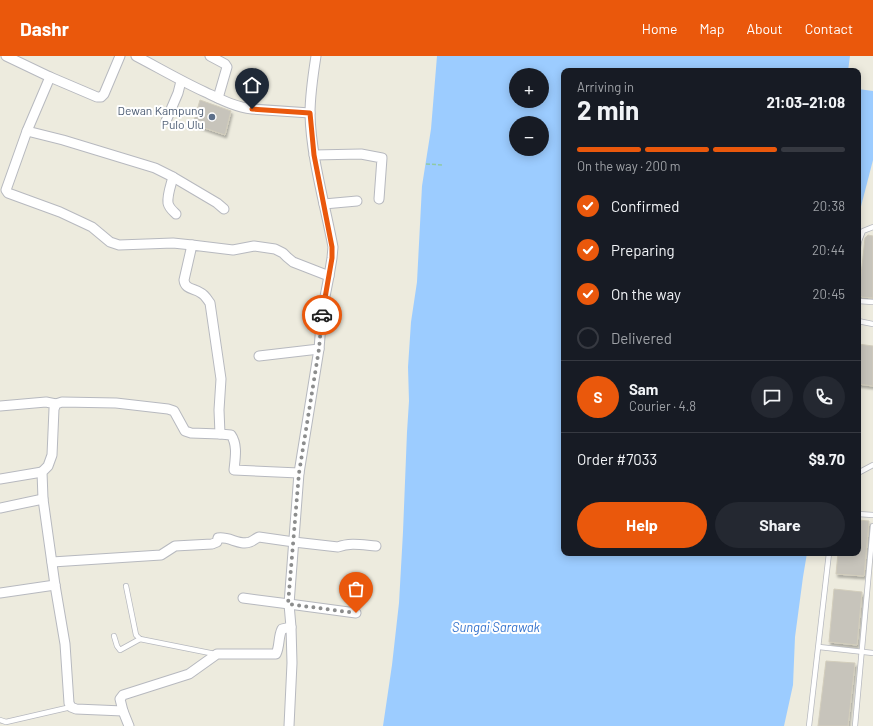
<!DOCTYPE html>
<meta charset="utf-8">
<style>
:root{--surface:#171b24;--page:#242831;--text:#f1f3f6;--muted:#9ea1a6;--line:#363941;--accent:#ea580c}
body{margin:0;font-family:Barlow,sans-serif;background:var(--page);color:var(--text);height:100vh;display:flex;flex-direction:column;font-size:15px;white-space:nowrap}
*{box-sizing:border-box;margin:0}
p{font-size:13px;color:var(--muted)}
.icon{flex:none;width:22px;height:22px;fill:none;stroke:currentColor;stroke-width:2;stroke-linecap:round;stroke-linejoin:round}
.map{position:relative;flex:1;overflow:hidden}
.details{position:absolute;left:561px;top:12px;width:300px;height:488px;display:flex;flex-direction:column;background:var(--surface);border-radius:8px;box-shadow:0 2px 10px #0003}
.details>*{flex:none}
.tools{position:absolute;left:509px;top:12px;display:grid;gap:8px}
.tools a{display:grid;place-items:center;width:40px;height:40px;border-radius:50%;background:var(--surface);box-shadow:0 2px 10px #0003;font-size:20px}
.pin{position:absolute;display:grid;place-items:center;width:34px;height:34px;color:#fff;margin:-41px -17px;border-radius:50% 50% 50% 0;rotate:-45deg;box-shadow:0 0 4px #0007}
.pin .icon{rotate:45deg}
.courier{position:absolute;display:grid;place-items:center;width:40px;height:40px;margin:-20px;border:3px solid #ea580c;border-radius:50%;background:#fff;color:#222;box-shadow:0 1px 5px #0007}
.overview em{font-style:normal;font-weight:700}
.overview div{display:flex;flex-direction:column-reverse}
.overview{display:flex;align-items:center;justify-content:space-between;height:68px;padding:0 16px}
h1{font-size:26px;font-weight:700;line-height:30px}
.bar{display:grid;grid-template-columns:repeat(4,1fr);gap:6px 4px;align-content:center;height:48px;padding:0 16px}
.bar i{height:5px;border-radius:3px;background:var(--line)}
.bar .selected{background:var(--accent)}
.bar p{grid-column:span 4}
.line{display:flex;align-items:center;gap:10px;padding:0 16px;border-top:1px solid var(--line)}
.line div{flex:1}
.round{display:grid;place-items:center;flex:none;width:42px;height:42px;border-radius:21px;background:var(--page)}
ol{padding:0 16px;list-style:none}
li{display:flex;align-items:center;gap:12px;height:44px}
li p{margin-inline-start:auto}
li .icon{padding:4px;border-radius:50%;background:var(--accent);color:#fff;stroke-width:4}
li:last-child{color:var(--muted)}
li i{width:22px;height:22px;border:2px solid var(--line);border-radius:50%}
.cta{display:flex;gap:8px;margin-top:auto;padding:8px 16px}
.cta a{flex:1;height:46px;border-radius:24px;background:var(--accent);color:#fff;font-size:16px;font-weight:700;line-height:46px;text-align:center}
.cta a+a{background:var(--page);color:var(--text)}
header{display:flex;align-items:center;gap:24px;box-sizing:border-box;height:56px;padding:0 20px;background:var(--accent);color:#fff}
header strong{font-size:19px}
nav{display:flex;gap:22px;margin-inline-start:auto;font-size:14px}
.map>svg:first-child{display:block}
.water{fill:#9cccff;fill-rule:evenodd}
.building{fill:#c7c4bb;stroke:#d2cdbc;filter:url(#shadow)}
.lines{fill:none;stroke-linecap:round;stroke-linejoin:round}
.lane-casing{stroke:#b7b9bf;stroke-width:6}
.street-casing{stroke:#b7b9bf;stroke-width:11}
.path{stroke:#90c9a4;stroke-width:1.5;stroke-dasharray:4 2;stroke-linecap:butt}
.lane{stroke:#fff;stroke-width:4.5}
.street{stroke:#fff;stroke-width:9}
.done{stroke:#8c8d8d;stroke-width:4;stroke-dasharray:0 7.2}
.route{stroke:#ea580c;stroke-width:5}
.service-dot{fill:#5c6f8a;stroke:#fff;stroke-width:1.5}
.labels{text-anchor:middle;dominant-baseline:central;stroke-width:4;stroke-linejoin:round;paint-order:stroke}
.service-label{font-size:12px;fill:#4e5e75;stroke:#fff;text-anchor:end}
.water-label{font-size:13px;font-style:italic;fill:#3473cd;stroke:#fff}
</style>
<header>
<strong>Dashr</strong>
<nav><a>Home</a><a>Map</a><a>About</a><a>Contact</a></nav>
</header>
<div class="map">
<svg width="873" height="670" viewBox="0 0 873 670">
<defs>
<filter id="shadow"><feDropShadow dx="1.5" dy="3" stdDeviation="1" flood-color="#0004"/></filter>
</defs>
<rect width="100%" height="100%" fill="#edebde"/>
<g class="water">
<path d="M437,0H850L848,15H564V497H807L803,521L795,581L793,629L784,670H383L392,609L399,547L403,476L407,376L409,345L408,311L411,266L417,226L422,130L431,73ZM516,19H542V45H516ZM516,67H542V93H516Z"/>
<polygon points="858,33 873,35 873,104 858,162"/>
</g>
<g class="building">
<polygon points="200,44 231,55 225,79 193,68"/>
<polygon points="868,179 873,180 873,242 862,241 859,238 865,182"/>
<polygon points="858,288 873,290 873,330 858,328"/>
<polygon points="858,464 869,465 864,520 836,518 838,497 858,497"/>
<polygon points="834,533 862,536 857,589 829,586"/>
<polygon points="826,605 855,607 848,670 818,670"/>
</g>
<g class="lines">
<g class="lane-casing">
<g id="lane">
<polyline points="858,191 859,185 863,175 873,171"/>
<polyline points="858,245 873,246"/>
<polyline points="858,265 873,268"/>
<polyline points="858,417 873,409"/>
<polyline points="858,458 873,459"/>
<polyline points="126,530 136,579 140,583 215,598"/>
<polyline points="114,580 117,590 120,594 140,583"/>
<polyline points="819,591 873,597"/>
<polyline points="0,664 6,666 71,651"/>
<polyline points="809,670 829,497"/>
<polyline points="855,670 873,470"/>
</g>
</g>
<g class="street-casing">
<g id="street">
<polyline points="6,0 50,21"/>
<polyline points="120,0 104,38 101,41 97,41 50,21 27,75 6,134 8,137 60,156 92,171 110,186 119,189 173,187 192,189"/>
<path d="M136,0C159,12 181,25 205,36C220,43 235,51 252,53L310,57"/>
<polyline points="210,0 225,8 227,11 218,42"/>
<polyline points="166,65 178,37 181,25"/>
<polyline points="27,75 63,84 155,112 173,121 217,147 224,153"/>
<polyline points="314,99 361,98 382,102 379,143"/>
<path d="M173,121C171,129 167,139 168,147C169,152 173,155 176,158"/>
<polyline points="324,148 357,145"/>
<polyline points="259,300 319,293"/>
<polyline points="0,350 46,346 56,348"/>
<path d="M220,378L219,354L221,323L210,247C207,243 205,239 201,237C195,232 185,234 184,224L192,189L233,194L254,190L275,193L283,197L287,201L293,206L329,220"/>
<polyline points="0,423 42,416"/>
<polyline points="0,452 43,443"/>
<path d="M52,506L161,499L175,490L212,488L217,486L218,482C229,480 240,490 250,486C253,485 256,482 259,481L294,486L338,491C350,486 363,489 376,490"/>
<polyline points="0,537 55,529"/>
<polyline points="243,542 289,548 356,557"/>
<path d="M123,655L76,653L71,651L69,647L65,588L55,529L43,443L42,416L48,410L52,399L54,353L56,348L62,346L116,347L168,353L174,355L185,375L191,377L220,378L231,379C238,389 235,403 234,414L299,417"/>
<path d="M129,670L123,655L120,643L123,639L189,618L217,598H276C280,590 278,581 282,573L291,571"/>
<path d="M289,670L292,607L291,571L289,548L299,417L319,293L322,256L329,220L332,202L333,191C325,148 311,101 310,58C310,38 313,19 316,0"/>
</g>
</g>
<polyline class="path" points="426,108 443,109"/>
<use href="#lane" class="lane"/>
<use href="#street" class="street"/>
</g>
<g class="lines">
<polyline class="done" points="322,259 319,293 299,417 288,548 356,557"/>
<polyline class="route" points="252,53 310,57 314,99 332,191 332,202 322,259"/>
</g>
<circle class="service-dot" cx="212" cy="61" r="4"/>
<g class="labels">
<g class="service-label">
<text x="204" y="54">Dewan Kampung<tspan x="204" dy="14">Pulo Ulu</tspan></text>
</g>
<g class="water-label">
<text x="496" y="571">Sungai Sarawak</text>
</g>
</g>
</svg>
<div class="tools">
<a>+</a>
<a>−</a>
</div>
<div class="pin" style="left:356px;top:557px;background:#ea580c"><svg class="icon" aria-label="bag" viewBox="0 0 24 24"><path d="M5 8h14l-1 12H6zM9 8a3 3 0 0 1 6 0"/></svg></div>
<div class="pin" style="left:252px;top:53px;background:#1f2937"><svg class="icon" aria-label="home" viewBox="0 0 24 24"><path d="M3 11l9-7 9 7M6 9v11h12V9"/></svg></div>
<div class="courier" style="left:322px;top:259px"><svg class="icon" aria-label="car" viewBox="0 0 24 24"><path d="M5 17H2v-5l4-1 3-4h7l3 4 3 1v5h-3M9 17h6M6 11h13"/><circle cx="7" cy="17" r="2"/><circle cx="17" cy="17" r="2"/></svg></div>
<section class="details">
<div class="overview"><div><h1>2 min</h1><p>Arriving in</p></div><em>21:03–21:08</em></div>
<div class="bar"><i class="selected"></i><i class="selected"></i><i class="selected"></i><i></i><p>On the way · 200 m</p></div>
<ol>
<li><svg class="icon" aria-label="check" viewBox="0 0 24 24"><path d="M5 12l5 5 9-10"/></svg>Confirmed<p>20:38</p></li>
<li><svg class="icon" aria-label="check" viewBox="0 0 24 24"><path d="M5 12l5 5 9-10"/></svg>Preparing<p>20:44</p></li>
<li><svg class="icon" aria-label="check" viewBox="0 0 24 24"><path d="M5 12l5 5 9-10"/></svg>On the way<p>20:45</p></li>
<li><i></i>Delivered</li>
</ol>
<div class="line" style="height:72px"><b class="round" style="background:var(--accent);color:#fff">S</b><div><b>Sam</b><p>Courier · 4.8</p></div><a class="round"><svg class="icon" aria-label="chat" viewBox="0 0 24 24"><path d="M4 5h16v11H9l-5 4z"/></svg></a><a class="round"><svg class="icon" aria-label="phone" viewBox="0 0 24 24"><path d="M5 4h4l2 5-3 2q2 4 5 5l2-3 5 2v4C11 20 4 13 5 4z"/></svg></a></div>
<div class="line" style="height:52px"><div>Order #7033</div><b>$9.70</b></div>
<div class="cta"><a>Help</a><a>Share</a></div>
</section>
</div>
